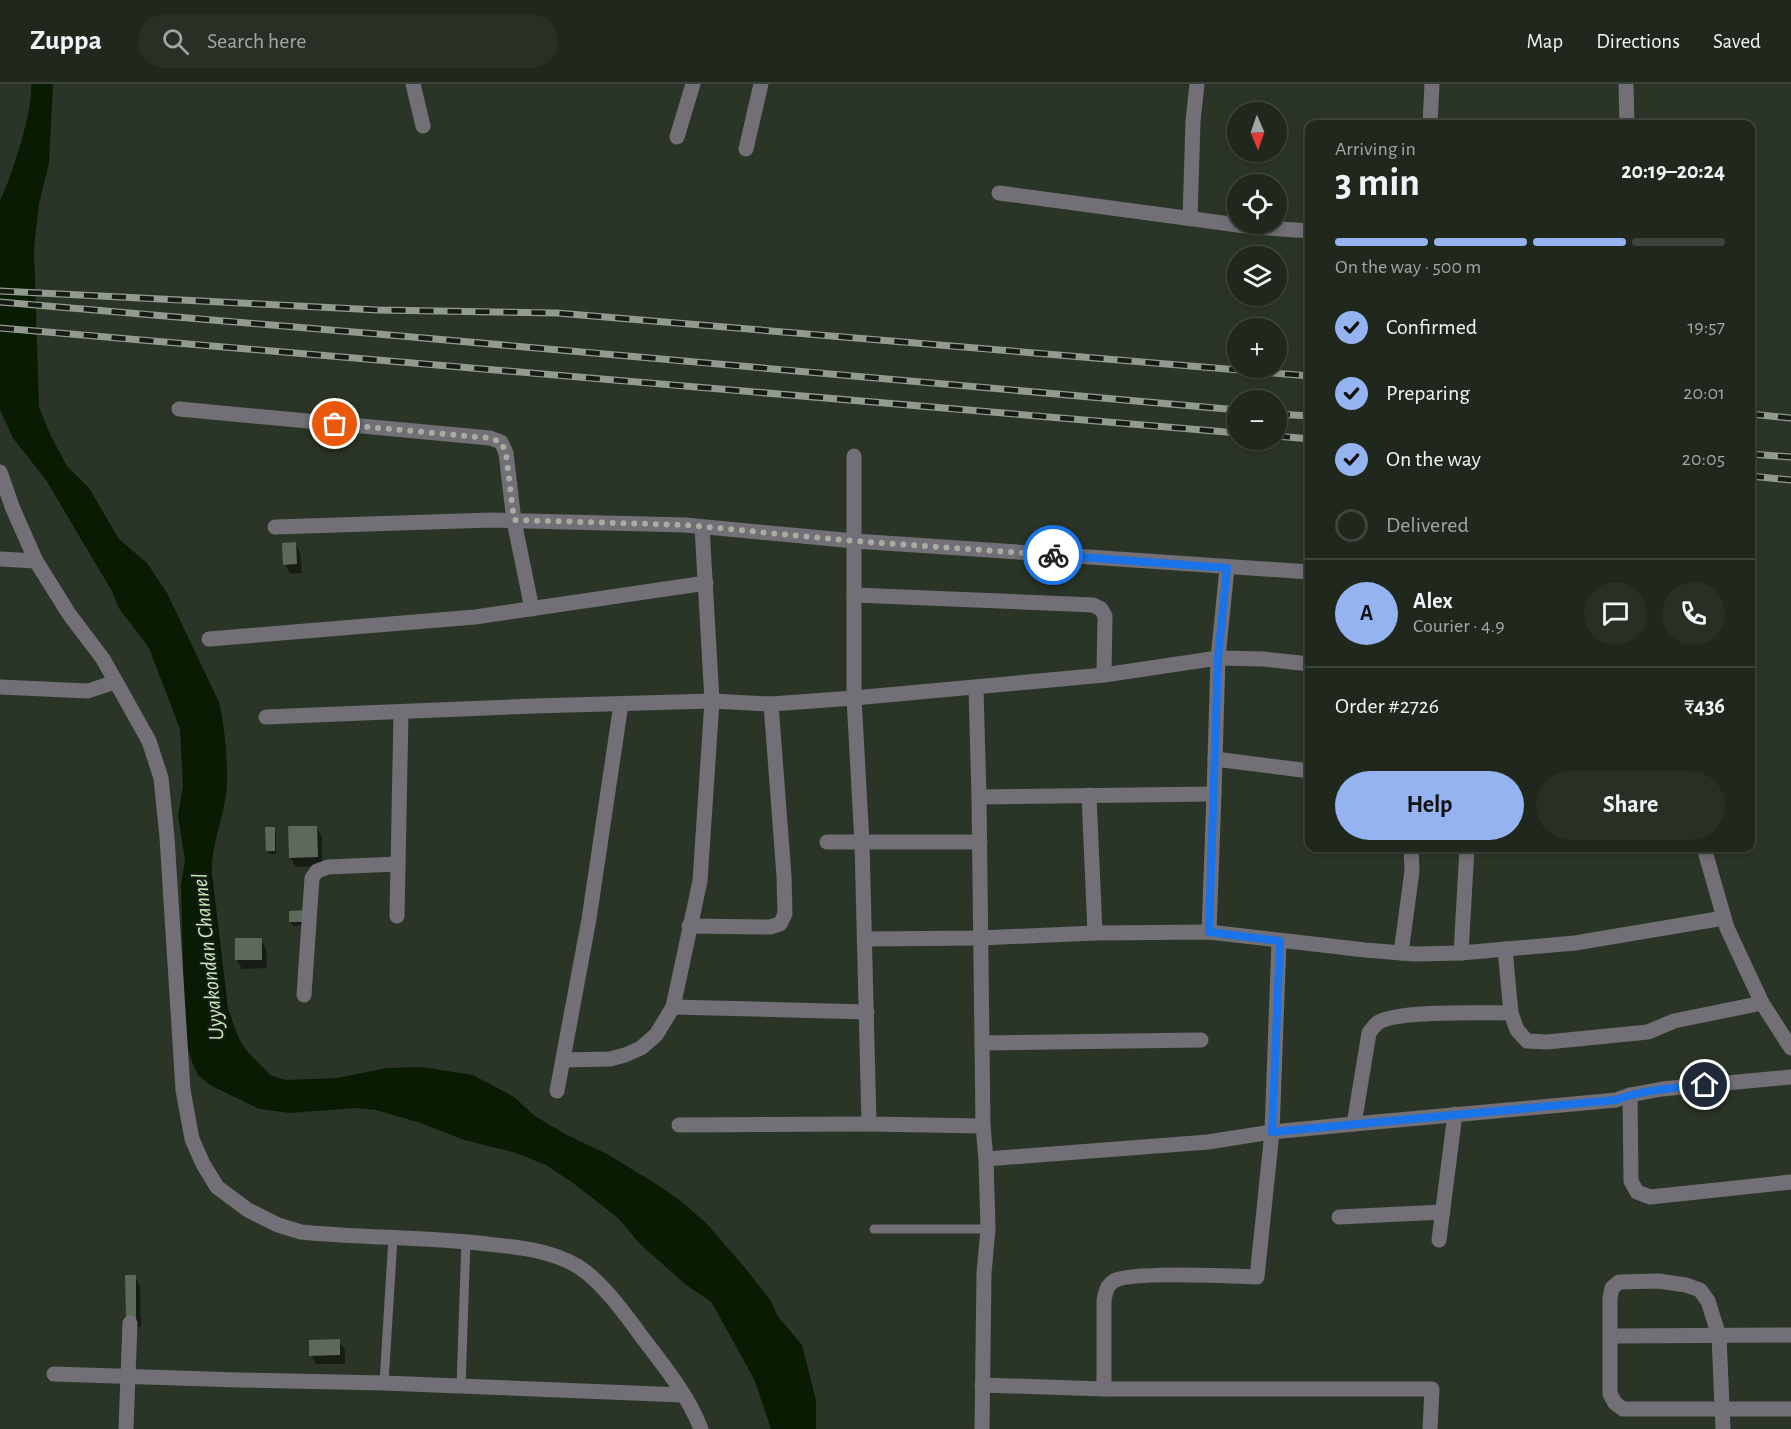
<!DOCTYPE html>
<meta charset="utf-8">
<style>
:root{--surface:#20281d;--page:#283026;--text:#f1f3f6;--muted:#a2a6a4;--line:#3d443b;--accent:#95b2f1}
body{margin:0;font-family:"Alegreya Sans",sans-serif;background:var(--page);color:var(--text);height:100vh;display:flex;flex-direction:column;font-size:22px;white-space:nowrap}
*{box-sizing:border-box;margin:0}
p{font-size:20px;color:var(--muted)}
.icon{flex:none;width:33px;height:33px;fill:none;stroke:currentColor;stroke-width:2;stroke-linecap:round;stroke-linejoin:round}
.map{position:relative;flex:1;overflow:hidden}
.details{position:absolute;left:1305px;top:36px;width:450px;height:732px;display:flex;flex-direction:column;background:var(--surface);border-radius:12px;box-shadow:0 3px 9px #0003,0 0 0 2px var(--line)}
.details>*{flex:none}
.needle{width:39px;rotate:178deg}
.controls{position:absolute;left:1227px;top:18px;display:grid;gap:12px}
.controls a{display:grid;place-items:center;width:60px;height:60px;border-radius:50%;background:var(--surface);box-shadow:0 3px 9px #0003,0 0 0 2px var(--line);font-size:30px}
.pin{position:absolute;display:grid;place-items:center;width:51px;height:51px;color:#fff;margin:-26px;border:3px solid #fff;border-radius:50%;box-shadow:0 2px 6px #0007}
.courier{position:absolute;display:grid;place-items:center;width:60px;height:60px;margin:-30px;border:4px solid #1a73e8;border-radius:50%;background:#fff;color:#222;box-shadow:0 2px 8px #0007}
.headline em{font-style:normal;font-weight:700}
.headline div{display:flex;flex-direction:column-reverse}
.headline{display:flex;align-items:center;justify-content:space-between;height:102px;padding:0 30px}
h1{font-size:39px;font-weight:700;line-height:45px}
.bar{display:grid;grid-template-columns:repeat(4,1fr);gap:9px 6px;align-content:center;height:72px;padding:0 30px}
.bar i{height:8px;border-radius:4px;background:var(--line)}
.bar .selected{background:var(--accent)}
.bar p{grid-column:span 4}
.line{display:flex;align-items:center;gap:15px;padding:0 30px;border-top:2px solid var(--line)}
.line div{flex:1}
.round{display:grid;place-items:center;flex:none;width:63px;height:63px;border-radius:32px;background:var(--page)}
ol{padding:0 30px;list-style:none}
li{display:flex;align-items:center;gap:18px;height:66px}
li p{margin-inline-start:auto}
li .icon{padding:6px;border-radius:50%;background:var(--accent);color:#111;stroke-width:4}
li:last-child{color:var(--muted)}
li i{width:33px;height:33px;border:3px solid var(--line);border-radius:50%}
.button{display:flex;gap:12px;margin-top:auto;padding:12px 30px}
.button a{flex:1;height:69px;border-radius:36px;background:var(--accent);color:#111;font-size:24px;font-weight:700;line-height:69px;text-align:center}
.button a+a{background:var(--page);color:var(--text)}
header{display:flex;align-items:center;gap:36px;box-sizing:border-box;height:84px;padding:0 30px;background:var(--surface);border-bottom:2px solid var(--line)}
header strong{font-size:28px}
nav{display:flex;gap:33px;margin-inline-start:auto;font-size:21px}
.search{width:420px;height:54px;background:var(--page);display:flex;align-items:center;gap:15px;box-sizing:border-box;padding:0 21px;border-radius:33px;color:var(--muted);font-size:22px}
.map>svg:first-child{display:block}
.water{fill:#091c03}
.shadow{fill:#0007}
.building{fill:#5d6959}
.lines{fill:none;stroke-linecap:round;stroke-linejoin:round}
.service{stroke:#726f77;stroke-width:9}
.minor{stroke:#726f77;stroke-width:15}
.rail-casing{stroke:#929b8f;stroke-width:7}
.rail{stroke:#171b15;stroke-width:4.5;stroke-dasharray:14;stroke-linecap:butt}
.done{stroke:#a6aea2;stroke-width:6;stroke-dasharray:0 10.8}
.route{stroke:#1a73e8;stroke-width:8}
.labels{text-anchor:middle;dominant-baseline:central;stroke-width:4.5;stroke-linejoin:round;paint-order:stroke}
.water-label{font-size:22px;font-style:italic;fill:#c7efb9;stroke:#171b15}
</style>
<header>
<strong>Zuppa</strong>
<div class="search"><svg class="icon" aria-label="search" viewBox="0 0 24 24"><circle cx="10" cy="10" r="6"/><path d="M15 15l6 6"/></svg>Search here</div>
<nav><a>Map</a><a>Directions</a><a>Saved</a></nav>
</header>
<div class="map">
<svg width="1791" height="1345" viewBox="0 0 1791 1345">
<rect width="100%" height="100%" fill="#2b3527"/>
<path class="water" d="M31,0H53L49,79L39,120L34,164L39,323L51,352L67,382L89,404L119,455L147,479L167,509L219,618C225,642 230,692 225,716C221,741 211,764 212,789L228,925L239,955L247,967L270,991L285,996L337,994L387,984L422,983L473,991L514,1013L535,1032L565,1050L607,1070L653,1098L681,1117L707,1140L745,1184L771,1217L777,1231L802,1261L816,1316V1345H771L754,1295L712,1219L706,1214L686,1201L640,1160L618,1134L573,1099L546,1081L516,1069L464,1056L421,1039L376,1026L355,1024L290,1029L259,1025L210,1001L198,991L192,978L185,955L181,801L185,776L178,732L183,701L180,645L149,564L118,523L113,509L46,396L13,354L0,326V117C11,95 34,24 31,0Z"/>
<g class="shadow">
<polygon points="295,459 300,468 302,489 290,490 285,480"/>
<polygon points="316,743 322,753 322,782 296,783 290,773"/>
<polygon points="274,745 276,749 276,770 269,770 267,766"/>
<polygon points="303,828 305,841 293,842 291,838"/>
<polygon points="261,855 266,865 267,884 242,885 237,876"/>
<polygon points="135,1193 140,1202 141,1243 133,1243"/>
<polygon points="339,1257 345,1266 345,1280 316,1280 311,1271"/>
</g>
<g class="building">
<polygon points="296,458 297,480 283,481 282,459"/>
<polygon points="288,742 317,742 318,773 289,774"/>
<polygon points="265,743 275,743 275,767 266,767"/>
<polygon points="304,826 304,838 289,838 289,827"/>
<rect x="235" y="854" width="27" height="22"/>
<polygon points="125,1191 136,1191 136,1234 126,1234"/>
<polygon points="340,1255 340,1271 309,1272 309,1256"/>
</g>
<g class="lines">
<g class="service">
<polyline points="874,1145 988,1145"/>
<polyline points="384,1299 393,1153"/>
<polyline points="461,1302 466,1157"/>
</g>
<g class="minor">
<polyline points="413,0 423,42"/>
<polyline points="1626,0 1627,40"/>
<polyline points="1430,40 1432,0"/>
<polyline points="677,53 693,0"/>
<polyline points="746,65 761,0"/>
<polyline points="999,109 1253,143 1310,147"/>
<polyline points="1190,134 1193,37 1197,0"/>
<polyline points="179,325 490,354 501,358 506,369 514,437 532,525"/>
<path d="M0,388L13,425L36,477L69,530L103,575L149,657L161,694L167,753L183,1006L192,1055L203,1080L217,1103L248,1126L278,1141L301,1148C363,1154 425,1153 487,1160C518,1163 551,1166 579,1183C603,1199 625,1230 642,1253C664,1282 688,1311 701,1345"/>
<polyline points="275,443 492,436 685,441 855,457 1310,488"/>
<polyline points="0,475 36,477"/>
<polyline points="854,511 1093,521 1101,525 1105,532 1104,591"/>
<polyline points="209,555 475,533 706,499"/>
<polyline points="0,603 88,607 115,598"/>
<polyline points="976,604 979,713 983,1042 986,1075 988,1145 984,1189 982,1345"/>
<polyline points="266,633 534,622 712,617 771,620 854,614 854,372"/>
<polyline points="1215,675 1310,687"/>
<polyline points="1089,711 1095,849"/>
<polyline points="979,713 1214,710 1218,574 1263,575 1310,580"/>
<polyline points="827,758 980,758"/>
<polyline points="1704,764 1727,844 1762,919 1791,964"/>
<polyline points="397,832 401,629"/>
<polyline points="689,842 770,843 780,840 785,830 784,792 771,620"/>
<polyline points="1209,848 1214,710"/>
<polyline points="865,855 980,854 1095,849 1209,848 1365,866 1415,870 1461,869 1575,859 1724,834"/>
<polyline points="1505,865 1511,929 1517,946 1527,957 1547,958 1648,948 1674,937 1762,919"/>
<polyline points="1401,869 1412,787 1411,764"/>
<polyline points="1461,869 1467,764"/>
<polyline points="304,911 312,794 317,787 328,783 398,780"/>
<polyline points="673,923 867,928"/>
<polyline points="982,959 1201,956"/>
<polyline points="563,976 610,975 625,971 641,964 656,951 673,923 700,797 712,617 702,443"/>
<polyline points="557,1007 589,835 621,620"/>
<polyline points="1630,1011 1631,1097 1637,1108 1650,1113 1791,1098"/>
<path d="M1354,1040L1369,949C1372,945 1375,940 1379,938C1399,926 1483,929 1511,929"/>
<polyline points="679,1041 869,1040"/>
<polyline points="983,1042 869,1040 862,759 854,614 1104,591 1218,574 1227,484"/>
<polyline points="986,1075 1208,1058 1272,1048 1354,1040 1616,1016 1630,1011 1662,1005 1791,993"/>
<polyline points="1339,1133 1443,1128"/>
<polyline points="1439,1156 1455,1030"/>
<polyline points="1610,1252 1791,1251"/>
<polyline points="54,1290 238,1296 384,1299 683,1311"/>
<polyline points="982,1301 1104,1305 1432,1305 1430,1345"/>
<path d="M1104,1305V1216C1106,1208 1106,1202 1114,1197C1129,1187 1233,1192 1257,1193L1272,1048L1279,857"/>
<polyline points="126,1345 130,1239"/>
<polyline points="1723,1345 1719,1252 1708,1217 1700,1206 1686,1201 1658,1197 1619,1198 1612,1204 1610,1214 1610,1310 1615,1319 1623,1325 1791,1325"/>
</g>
<g class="rail-casing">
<g id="rail">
<polyline points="0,207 378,226 557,229 1310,292"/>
<polyline points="0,218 401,252 1238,326"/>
<polyline points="0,244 1238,349"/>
<polyline points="1276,330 1310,332"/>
<polyline points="1750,330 1791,334"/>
<polyline points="1276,352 1310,355"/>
<polyline points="1750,370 1791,373"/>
<polyline points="1750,392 1791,396"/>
</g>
</g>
<use href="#rail" class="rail"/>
</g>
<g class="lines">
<polyline class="done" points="335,340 490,354 501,358 506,369 514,436 685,441 855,457 1053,471"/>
<path class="route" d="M1053,471L1227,484L1218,574L1209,848L1280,857L1272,1048L1616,1016C1645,1005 1675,1004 1705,1001"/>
</g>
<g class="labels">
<g class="water-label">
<text transform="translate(208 873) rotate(-96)">Uyyakondan Channel</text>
</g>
</g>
</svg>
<div class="controls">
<a><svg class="needle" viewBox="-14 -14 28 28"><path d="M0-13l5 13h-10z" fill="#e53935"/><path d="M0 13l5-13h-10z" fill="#a2a6a4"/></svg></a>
<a><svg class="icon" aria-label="locate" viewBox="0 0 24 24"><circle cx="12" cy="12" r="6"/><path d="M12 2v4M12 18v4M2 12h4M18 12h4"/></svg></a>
<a><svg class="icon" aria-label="layers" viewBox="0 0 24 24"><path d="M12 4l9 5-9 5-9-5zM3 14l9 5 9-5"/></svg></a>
<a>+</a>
<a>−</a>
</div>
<div class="pin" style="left:335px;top:340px;background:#ea580c"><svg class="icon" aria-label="bag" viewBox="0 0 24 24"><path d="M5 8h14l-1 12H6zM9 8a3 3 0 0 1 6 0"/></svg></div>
<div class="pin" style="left:1705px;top:1001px;background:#1f2937"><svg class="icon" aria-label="home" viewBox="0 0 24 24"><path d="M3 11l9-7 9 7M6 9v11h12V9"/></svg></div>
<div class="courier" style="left:1053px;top:471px"><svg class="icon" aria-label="bike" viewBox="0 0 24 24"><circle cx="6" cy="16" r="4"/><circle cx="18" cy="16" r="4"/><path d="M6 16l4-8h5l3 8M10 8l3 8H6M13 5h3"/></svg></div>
<section class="details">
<div class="headline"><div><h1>3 min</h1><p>Arriving in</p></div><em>20:19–20:24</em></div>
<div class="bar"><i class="selected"></i><i class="selected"></i><i class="selected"></i><i></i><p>On the way · 500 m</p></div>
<ol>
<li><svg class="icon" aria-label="check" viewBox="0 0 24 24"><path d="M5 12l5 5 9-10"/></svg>Confirmed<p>19:57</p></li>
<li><svg class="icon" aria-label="check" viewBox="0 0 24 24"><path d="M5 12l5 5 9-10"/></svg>Preparing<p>20:01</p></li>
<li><svg class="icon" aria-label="check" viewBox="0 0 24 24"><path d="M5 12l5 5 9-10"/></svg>On the way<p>20:05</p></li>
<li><i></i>Delivered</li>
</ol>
<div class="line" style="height:108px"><b class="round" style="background:var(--accent);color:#111">A</b><div><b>Alex</b><p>Courier · 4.9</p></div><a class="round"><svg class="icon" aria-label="chat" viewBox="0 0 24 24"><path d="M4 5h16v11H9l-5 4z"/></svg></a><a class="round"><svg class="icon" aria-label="phone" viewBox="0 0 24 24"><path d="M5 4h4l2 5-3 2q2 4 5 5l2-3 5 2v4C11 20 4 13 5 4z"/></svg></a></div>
<div class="line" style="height:78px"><div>Order #2726</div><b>₹436</b></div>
<div class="button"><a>Help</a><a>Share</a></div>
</section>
</div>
